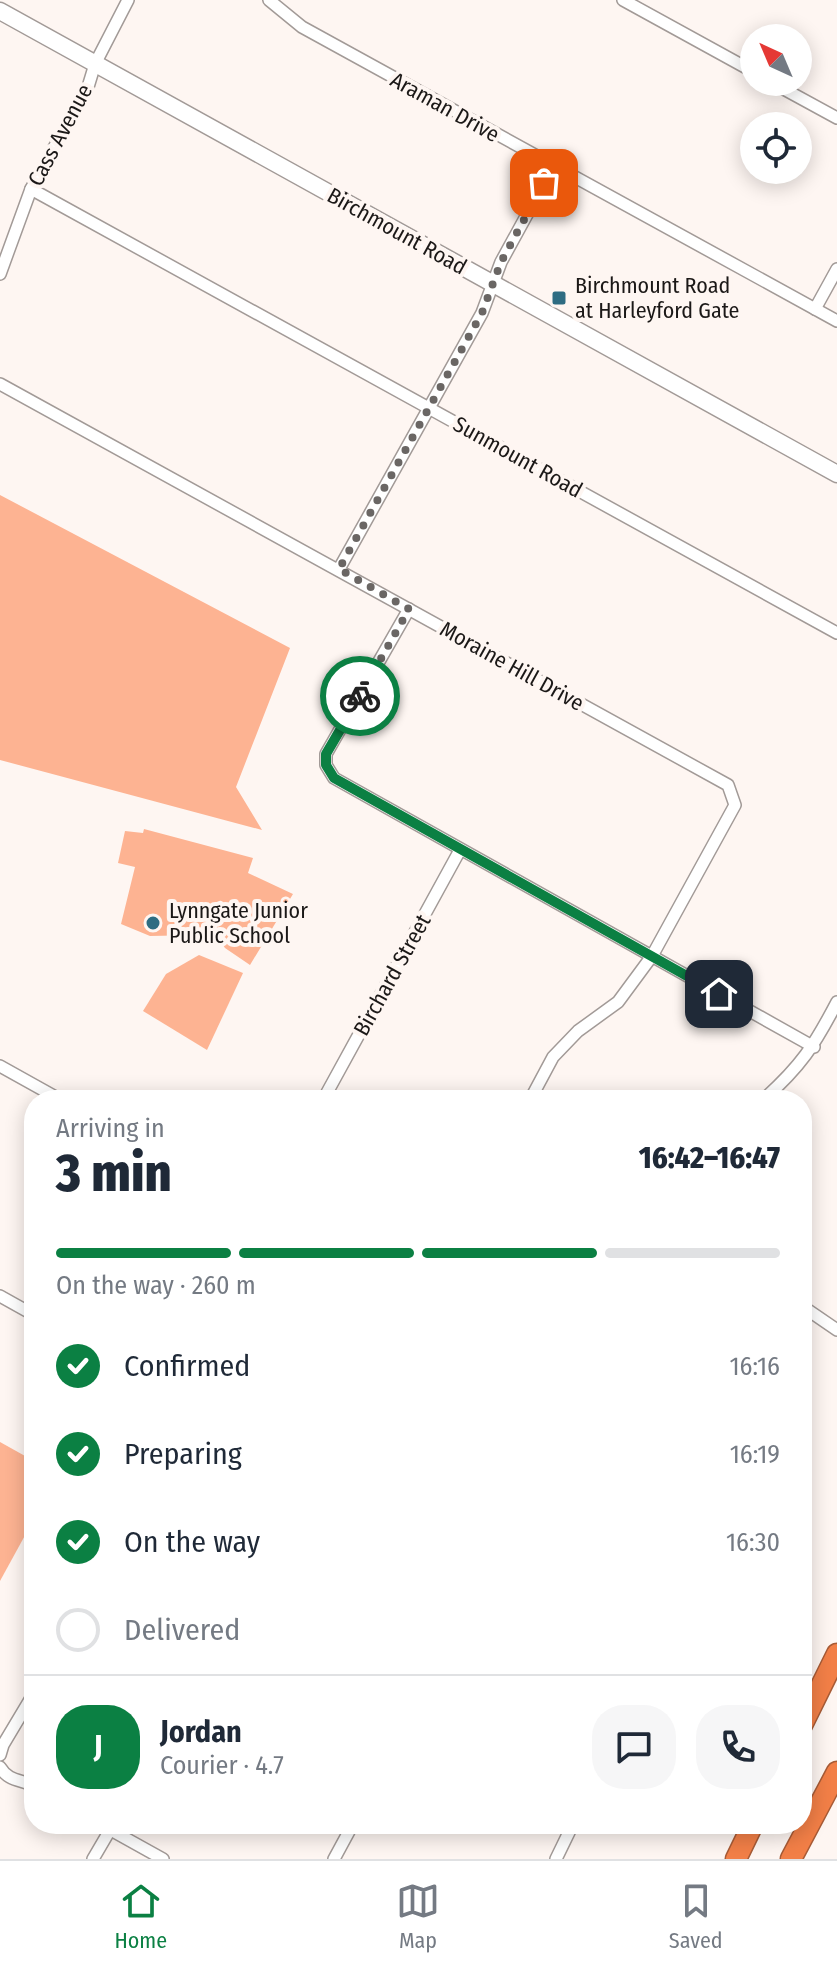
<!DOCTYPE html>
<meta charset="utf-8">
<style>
:root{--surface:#fff;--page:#f6f6f7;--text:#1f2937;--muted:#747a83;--line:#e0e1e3;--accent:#0b8043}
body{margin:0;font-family:"Fira Sans Condensed",sans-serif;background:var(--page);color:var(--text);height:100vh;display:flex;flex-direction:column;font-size:30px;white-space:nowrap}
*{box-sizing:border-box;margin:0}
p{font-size:26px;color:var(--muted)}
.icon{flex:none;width:44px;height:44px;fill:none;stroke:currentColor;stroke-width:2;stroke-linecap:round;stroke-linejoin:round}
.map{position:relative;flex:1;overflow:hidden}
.panel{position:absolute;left:24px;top:1090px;width:788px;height:744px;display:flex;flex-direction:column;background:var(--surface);border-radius:32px;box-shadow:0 4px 20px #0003}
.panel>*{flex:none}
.needle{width:52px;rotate:316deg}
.tools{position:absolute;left:740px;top:24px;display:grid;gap:16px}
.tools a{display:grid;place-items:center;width:72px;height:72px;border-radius:50%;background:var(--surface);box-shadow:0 4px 20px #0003;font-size:40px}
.pin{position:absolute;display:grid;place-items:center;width:68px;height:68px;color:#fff;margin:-34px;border-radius:16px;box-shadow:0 4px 12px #0006}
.courier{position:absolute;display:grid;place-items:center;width:80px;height:80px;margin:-40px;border:6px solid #0b8043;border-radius:50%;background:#fff;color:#222;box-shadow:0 2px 10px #0007}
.head em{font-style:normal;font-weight:800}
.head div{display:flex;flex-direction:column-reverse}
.head{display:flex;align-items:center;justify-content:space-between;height:136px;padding:0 32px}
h1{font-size:52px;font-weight:800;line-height:60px}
.bar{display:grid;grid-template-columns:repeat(4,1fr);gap:12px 8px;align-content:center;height:96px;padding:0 32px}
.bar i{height:10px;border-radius:6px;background:var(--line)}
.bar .selected{background:var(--accent)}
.bar p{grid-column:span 4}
.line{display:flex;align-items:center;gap:20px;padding:0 32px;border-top:2px solid var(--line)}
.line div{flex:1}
.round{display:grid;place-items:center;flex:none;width:84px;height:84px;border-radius:32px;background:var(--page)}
ol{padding:0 32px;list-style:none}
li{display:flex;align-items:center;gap:24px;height:88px}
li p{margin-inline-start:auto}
li .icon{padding:8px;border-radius:50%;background:var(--accent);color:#fff;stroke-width:4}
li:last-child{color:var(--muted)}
li i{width:44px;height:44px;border:4px solid var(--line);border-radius:50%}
.tab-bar{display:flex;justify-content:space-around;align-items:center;height:112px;border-top:2px solid var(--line);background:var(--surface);font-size:22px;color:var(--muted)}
.tab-bar a{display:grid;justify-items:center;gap:4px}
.tab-bar .selected{color:var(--accent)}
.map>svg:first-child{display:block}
.green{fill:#fdb392}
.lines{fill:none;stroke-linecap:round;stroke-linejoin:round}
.street-casing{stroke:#a29a97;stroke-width:14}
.secondary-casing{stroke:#a29a97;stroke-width:19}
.highway-casing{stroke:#a75b36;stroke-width:23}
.street{stroke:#fff;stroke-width:11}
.secondary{stroke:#fff;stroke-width:16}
.highway{stroke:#f27f47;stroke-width:20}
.done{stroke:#6a6664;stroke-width:8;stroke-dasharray:0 14.4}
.route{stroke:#0b8043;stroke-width:10}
.poi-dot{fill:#2e6c82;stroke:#fef6f2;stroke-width:3}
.labels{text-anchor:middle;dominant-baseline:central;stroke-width:8;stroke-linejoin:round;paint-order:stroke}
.street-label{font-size:22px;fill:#1b1817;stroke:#fef6f2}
.poi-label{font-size:22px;fill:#1b1817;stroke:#fef6f2;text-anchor:start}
</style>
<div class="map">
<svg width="837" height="1859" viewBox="0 0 837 1859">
<rect width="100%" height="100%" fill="#fef6f2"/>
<g class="green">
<polygon points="0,495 290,648 236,787 262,830 0,760"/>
<polygon points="144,829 253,858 248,873 293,894 250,965 225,948 210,927 201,935 150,936 121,924 135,867 118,863 125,831 143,833"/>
<polygon points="199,955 243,973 207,1050 143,1011 166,974"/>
<polygon points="0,1442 34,1461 34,1519 0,1581"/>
</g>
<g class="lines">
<g class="street-casing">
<g id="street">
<polyline points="269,0 302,27 837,321"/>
<polyline points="623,0 754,72"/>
<polyline points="771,82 837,118"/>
<polyline points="31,189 837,633"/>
<polyline points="0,274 31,189 88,87 95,64 128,0"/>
<polyline points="815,309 837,269"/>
<polyline points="0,384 728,785 735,805 652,956 618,1002 578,1031 553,1057 530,1100"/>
<polyline points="339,569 482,313 501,262 553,167"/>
<polyline points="409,609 326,754 326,765 334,778 814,1047"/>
<polyline points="0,1066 61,1100"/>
<polyline points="323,1100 460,850"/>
<path d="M763,1100C801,1066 814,1046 837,1002"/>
<polyline points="0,1296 34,1315"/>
<polyline points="802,1306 837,1330"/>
<polyline points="0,1755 3,1745 34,1693"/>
<path d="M0,1767C9,1782 20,1779 34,1786"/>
<polyline points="100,1824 163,1859"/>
<polyline points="93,1859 110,1830"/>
<polyline points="334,1859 353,1824"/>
<polyline points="556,1859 573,1824"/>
</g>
</g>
<g class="secondary-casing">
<polyline id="secondary" points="0,11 837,474"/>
</g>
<g class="highway-casing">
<g id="highway">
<polyline points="802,1725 837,1654"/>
<polyline points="736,1859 753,1824"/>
<polyline points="791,1859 837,1772"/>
</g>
</g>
<use href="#street" class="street"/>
<use href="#secondary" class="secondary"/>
<use href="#highway" class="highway"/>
</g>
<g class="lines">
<polyline class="done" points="360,696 409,609 339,569 482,313 501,262 544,183"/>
<polyline class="route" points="360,696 326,754 326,765 334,778 719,994"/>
</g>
<g class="poi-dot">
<rect x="551" y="290" width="16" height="16" rx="4"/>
<circle cx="153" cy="923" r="8"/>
</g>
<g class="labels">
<g class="street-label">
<text transform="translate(445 107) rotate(29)">Araman Drive</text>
<text transform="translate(60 135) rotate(-62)">Cass Avenue</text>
<text transform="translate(397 231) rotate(29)">Birchmount Road</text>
<text transform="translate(518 457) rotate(29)">Sunmount Road</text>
<text transform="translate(512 666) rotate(29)">Moraine Hill Drive</text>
<text transform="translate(392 975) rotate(-61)">Birchard Street</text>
</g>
<g class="poi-label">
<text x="575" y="285">Birchmount Road<tspan x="575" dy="25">at Harleyford Gate</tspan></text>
<text x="169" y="910">Lynngate Junior<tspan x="169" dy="25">Public School</tspan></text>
</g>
</g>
</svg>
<div class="tools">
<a><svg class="needle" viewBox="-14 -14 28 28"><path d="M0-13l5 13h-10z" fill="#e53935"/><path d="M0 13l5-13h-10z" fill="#747a83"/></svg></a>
<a><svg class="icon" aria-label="locate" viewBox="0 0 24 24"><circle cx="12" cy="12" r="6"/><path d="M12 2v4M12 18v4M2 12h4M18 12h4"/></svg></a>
</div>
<div class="pin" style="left:544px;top:183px;background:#ea580c"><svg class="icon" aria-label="bag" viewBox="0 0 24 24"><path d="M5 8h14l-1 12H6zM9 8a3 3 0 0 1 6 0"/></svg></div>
<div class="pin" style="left:719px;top:994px;background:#1f2937"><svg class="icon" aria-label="home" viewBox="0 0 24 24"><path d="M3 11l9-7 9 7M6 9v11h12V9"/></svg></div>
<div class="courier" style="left:360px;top:696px"><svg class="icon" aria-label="bike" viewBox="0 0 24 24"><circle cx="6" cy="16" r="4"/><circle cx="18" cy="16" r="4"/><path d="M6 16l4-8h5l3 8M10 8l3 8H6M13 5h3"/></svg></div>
<section class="panel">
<div class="head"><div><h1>3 min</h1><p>Arriving in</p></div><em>16:42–16:47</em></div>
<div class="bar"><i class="selected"></i><i class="selected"></i><i class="selected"></i><i></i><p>On the way · 260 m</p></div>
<ol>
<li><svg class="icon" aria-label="check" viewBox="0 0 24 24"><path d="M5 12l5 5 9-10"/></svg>Confirmed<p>16:16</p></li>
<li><svg class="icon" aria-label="check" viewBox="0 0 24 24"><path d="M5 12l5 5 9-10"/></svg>Preparing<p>16:19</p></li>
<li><svg class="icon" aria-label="check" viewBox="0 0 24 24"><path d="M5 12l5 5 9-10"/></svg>On the way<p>16:30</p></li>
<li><i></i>Delivered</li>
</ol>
<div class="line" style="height:144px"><b class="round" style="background:var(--accent);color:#fff">J</b><div><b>Jordan</b><p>Courier · 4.7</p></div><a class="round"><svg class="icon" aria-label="chat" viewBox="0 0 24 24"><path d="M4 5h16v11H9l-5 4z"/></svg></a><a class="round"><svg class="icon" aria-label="phone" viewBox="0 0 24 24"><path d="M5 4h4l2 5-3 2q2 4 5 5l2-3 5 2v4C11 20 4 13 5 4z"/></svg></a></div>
</section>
</div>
<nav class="tab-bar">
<a class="selected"><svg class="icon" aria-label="home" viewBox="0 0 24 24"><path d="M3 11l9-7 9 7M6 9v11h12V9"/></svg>Home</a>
<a><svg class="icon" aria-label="map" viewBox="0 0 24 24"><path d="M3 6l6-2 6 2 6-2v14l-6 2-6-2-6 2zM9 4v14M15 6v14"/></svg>Map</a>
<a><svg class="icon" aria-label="saved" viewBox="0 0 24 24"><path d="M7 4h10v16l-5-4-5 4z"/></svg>Saved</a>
</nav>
